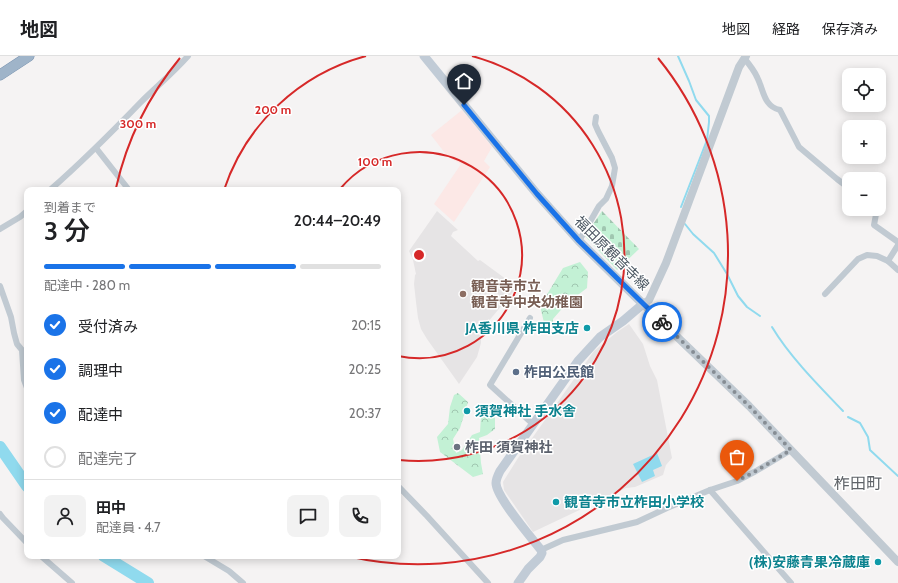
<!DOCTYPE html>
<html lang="ja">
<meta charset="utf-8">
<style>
:root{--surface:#fff;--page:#f2f2f2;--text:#202124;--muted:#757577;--line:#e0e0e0;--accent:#1a73e8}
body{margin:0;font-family:Cabin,"Noto Sans JP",sans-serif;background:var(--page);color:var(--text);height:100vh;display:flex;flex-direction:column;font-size:15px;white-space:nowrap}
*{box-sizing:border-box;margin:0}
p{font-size:13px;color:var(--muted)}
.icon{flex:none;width:22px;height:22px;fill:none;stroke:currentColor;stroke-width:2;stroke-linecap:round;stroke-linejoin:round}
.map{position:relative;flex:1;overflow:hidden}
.drawer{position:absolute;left:24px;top:131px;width:377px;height:372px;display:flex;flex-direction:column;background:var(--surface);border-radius:8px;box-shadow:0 2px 10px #0003}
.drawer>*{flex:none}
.buttons{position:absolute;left:842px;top:12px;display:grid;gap:8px}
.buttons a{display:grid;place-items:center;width:44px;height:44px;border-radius:8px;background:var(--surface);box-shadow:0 2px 10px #0003;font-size:20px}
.pin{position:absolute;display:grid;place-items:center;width:34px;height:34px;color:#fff;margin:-41px -17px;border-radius:50% 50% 50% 0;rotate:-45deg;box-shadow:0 0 4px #0007}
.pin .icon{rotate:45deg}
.courier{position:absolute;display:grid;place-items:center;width:40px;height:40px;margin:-20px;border:3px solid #1a73e8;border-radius:50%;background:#fff;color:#222;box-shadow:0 1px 5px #0007}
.overview em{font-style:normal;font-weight:600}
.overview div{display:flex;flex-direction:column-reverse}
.overview{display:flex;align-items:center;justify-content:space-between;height:68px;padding:0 20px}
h1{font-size:26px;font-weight:600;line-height:30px}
.bar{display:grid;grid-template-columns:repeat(4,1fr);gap:6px 4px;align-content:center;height:48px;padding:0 20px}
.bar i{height:5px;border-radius:3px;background:var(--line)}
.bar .current{background:var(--accent)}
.bar p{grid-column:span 4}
.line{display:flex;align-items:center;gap:10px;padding:0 20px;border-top:1px solid var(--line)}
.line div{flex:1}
.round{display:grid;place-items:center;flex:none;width:42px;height:42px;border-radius:8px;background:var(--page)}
ol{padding:0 20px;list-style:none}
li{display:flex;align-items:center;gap:12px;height:44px}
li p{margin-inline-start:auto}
li .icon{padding:4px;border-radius:50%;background:var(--accent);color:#fff;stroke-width:4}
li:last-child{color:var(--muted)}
li i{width:22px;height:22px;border:2px solid var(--line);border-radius:50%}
header{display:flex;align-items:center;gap:24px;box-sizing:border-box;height:56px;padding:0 20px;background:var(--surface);border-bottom:1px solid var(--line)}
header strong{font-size:19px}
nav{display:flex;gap:22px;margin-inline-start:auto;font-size:14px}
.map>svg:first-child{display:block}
.education{fill:#e6e4e5}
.medical{fill:#fce8e6}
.forest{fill:url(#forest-crowns)}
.cemetery{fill:url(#cemetery-stones)}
.water{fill:#90daee}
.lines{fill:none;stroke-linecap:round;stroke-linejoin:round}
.stream{stroke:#90daee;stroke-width:2}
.river{stroke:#90daee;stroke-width:12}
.trunk-casing{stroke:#7690ad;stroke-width:11}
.minor{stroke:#c1cad2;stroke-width:6}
.tertiary{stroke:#c1cad2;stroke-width:8}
.secondary{stroke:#c1cbd6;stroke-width:9}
.trunk{stroke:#9fb4c9;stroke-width:10}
.done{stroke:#868d94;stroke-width:4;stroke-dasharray:0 7.2}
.route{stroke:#1a73e8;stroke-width:5}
.ring{fill:none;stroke:#d62828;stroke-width:2}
.education-dot{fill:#8d6e63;stroke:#fff;stroke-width:1.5}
.culture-dot{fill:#0f9aa8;stroke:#fff;stroke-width:1.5}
.service-dot{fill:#5c6f8a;stroke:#fff;stroke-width:1.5}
.worship-dot{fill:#6b7280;stroke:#fff;stroke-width:1.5}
.labels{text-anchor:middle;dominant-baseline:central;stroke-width:3;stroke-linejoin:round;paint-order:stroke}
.street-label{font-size:14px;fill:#4a5661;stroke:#fff}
.education-label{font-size:14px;font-weight:bold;fill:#785e54;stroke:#fff;text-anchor:start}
.culture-label{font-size:14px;font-weight:bold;fill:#0d838f;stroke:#fff;text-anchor:end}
.service-label{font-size:14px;font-weight:bold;fill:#4e5e75;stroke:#fff;text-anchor:start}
.worship-label{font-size:14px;font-weight:bold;fill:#5b616d;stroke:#fff;text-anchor:start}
.quarter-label{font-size:16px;fill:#5f6368;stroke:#fff}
.centre{fill:#d62828;stroke:#fff;stroke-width:2}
.ring-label{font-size:12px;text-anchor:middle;font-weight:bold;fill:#d62828;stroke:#fff;stroke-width:3;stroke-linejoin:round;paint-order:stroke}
</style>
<header>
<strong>地図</strong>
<nav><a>地図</a><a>経路</a><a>保存済み</a></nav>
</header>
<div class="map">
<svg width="898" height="527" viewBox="0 0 898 527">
<defs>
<pattern id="forest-crowns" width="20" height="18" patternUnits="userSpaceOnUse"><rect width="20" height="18" fill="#c3f1d5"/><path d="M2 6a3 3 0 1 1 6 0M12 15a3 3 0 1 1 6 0" fill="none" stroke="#a0c6b0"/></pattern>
<pattern id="cemetery-stones" width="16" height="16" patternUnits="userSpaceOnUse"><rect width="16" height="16" fill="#c3f1d5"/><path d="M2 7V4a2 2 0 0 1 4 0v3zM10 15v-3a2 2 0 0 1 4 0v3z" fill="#a0c6b0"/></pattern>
</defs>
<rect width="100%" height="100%" fill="#f5f3f3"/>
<g class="education">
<polygon points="437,155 458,174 453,176 451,180 478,205 480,204 517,231 483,272 481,274 481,287 477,301 459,328 427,283 421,273 418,262 416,246 414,228 415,219 416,218 413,204 409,195"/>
<polygon points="629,268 643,288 650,310 657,324 672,402 666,409 663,419 635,431 626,432 533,476 504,434 503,426 518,402 594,295 617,276"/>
</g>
<polygon class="medical" points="462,54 492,91 484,105 490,111 454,166 434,148 461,108 448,101 431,79"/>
<g class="forest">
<polygon points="580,206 588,216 587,232 566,248 553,263 553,269 546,275 540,250 563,212"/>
<polygon points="458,337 468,346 460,372 453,383 456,397 462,394 472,379 480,376 481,360 491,351 495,359 495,373 487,379 479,382 481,407 483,418 473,421 440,396 437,381 448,368 450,351 454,339"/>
</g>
<polygon class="cemetery" points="602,155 639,193 617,214 585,180"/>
<polygon class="water" points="657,397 662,410 653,414 655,420 642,426 633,408"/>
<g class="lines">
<g class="stream">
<polyline points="678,0 689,25 696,44 709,60 709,66 707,84 681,151"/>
<polyline points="685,168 693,178 714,197 727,218 738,240 747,251 760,260"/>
<path d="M772,271C790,301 819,330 843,355"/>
<polyline points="848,361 860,367 868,381 870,394 898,420"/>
</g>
<g class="river">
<polyline points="0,391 27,430"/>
<polyline points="104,500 148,527"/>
</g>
<g class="trunk-casing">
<polyline id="trunk" points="0,19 29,0"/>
</g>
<g class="minor">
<path d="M744,2C749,8 754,14 757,21C764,34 763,50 780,54L799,91L837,123L849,132"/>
<polyline points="96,92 129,134"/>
<path d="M50,134C82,106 111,77 140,47C156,31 173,17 188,0"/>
<polyline points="877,153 874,169 898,186"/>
<polyline points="0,173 20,161 27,155"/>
<polyline points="579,185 599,150 606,143 612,130 615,112 612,102 598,75 595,68 596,61"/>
<polyline points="888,205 898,189"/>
<polyline points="0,230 11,261 14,277 17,288 22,294 24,324 27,332"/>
<polyline points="825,238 858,203 867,199 877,200 888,205 898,214"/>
<polyline points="530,262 490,329 534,369"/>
<polyline points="398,430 427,460 488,527"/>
<polyline points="710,434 791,527"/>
<polyline points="0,458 3,462 27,487"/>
<polyline points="541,494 563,484 637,466 667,452 710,434 737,425 756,415 791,394"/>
<polyline points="41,500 72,527"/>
<polyline points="204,500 229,515 243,527"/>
</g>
<polyline class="tertiary" points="746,0 739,11 666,207 649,244 643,248 749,350 898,506"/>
<path class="secondary" d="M424,0L537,138L579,185L643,248L623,265L600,281L578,305L500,415C498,419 496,423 496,427C496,441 531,481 541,494L542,497L540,501L528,513L518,527"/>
<use href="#trunk" class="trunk"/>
</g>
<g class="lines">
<polyline class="done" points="662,266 749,350 791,394 756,415 737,425"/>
<polyline class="route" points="464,49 537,138 579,185 662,266"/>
</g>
<g class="ring">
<path d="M340 133A103 103 0 1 1 398 300"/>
<path d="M224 134A206 206 0 0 1 366 0M472 0A206 206 0 0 1 399 404"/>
<path d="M116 132A310 310 0 0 1 180 2M658 2A310 310 0 0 1 347 500"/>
</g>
<circle class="education-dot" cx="463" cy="238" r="4"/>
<g class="culture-dot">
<circle cx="587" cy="272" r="4"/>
<circle cx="467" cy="355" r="4"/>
<circle cx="556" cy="446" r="4"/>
<circle cx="878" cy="506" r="4"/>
</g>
<circle class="service-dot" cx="516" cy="316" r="4"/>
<circle class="worship-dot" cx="457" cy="391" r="4"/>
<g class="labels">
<g class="street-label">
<text transform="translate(612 197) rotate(45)">福田原観音寺線</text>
</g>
<g class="education-label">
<text x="471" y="230">観音寺市立<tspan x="471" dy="16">観音寺中央幼稚園</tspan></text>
</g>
<g class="culture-label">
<text x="579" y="272">JA香川県 柞田支店</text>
<text x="475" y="355" text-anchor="start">須賀神社 手水舎</text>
<text x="564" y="446" text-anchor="start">観音寺市立柞田小学校</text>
<text x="870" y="506">(株)安藤青果冷蔵庫</text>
</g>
<g class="service-label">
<text x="524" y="316">柞田公民館</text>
</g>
<g class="worship-label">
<text x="465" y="391">柞田 須賀神社</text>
</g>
<g class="quarter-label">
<text x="858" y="427">柞田町</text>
</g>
</g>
<circle cx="419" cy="199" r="6" class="centre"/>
<g class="ring-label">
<text x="273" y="58">200 m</text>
<text x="138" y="72">300 m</text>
<text x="375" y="110">100 m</text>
</g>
</svg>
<div class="buttons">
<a><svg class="icon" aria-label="locate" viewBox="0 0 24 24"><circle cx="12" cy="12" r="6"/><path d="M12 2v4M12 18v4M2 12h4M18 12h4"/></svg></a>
<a>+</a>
<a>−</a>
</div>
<div class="pin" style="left:737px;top:425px;background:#ea580c"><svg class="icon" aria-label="bag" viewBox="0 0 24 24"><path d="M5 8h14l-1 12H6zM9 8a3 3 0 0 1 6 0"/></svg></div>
<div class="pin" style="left:464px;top:49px;background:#1f2937"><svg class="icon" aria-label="home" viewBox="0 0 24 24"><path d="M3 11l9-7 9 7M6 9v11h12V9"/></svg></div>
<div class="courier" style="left:662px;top:266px"><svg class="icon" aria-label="bike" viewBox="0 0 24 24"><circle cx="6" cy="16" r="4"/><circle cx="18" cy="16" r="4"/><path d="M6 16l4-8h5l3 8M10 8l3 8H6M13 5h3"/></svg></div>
<section class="drawer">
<div class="overview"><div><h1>3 分</h1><p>到着まで</p></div><em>20:44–20:49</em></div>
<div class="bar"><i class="current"></i><i class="current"></i><i class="current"></i><i></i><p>配達中 · 280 m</p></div>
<ol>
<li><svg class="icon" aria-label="check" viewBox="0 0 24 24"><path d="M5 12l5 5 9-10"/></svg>受付済み<p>20:15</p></li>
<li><svg class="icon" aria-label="check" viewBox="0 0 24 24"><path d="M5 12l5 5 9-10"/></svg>調理中<p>20:25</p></li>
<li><svg class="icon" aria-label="check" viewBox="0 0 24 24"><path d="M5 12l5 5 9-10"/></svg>配達中<p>20:37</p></li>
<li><i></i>配達完了</li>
</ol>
<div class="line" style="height:72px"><a class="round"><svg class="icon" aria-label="person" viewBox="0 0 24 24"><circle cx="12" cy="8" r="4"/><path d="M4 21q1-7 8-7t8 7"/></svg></a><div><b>田中</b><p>配達員 · 4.7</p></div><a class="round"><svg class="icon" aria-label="chat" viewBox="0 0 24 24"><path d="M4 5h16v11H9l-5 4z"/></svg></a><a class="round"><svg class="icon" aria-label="phone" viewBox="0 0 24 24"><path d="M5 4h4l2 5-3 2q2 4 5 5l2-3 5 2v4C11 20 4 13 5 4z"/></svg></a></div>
</section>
</div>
